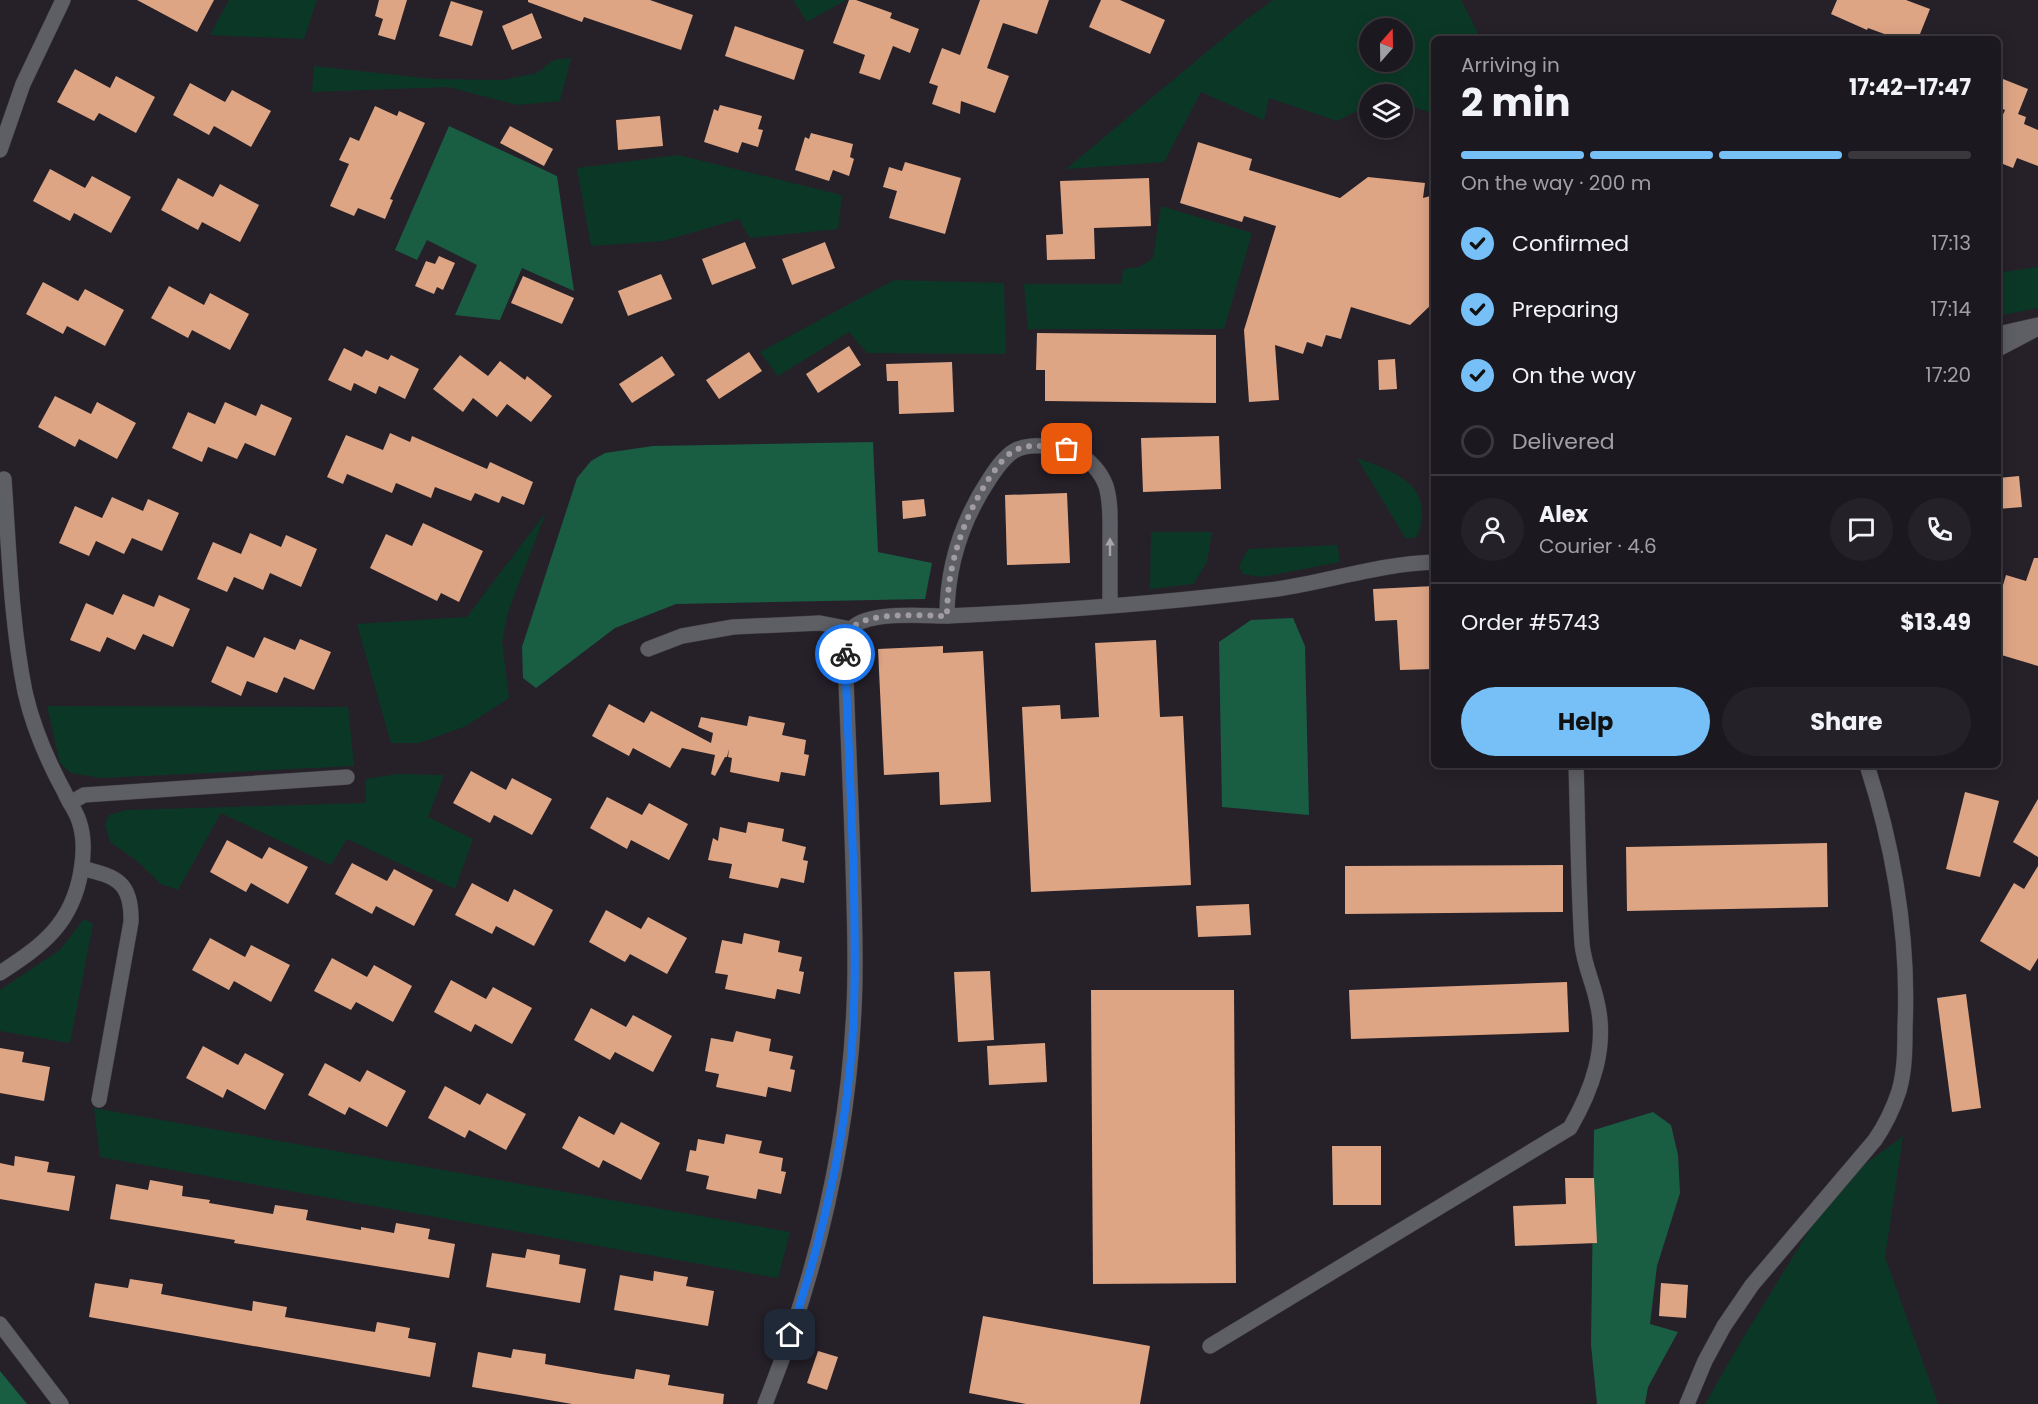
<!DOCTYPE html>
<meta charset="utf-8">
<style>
:root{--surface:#1c181f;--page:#252128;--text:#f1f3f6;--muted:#a0a0a4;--line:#3a373d;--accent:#76c0f7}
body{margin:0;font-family:Poppins,sans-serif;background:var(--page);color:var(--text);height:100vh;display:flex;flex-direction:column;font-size:22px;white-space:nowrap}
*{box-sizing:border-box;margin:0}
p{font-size:20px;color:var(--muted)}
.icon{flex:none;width:33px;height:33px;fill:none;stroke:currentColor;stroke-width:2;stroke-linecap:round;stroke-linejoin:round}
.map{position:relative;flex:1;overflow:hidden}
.sheet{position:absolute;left:1431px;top:36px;width:570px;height:732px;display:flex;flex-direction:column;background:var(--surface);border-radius:9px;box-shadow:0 3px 15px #0003,0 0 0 2px var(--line)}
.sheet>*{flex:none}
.needle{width:39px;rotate:20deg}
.controls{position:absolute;left:1359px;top:18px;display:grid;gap:12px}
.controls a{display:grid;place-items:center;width:54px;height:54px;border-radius:50%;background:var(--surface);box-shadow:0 3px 15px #0003,0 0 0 2px var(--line);font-size:30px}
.pin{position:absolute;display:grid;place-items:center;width:51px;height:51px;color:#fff;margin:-26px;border-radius:12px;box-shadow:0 3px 9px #0006}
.courier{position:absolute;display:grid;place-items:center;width:60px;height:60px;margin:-30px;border:4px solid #1a73e8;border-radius:50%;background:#fff;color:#222;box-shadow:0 2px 8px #0007}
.summary em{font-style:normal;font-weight:700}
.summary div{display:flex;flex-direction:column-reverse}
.summary{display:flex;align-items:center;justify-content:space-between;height:102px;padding:0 30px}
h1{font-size:39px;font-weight:700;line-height:45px}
.bar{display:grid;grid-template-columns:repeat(4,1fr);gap:9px 6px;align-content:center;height:72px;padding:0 30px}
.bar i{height:8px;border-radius:4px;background:var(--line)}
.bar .selected{background:var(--accent)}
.bar p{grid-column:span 4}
.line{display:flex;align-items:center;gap:15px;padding:0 30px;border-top:2px solid var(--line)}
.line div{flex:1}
.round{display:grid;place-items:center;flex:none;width:63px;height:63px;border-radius:32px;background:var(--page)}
ol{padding:0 30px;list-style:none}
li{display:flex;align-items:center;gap:18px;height:66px}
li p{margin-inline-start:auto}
li .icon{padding:6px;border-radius:50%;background:var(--accent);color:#111;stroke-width:4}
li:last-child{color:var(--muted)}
li i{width:33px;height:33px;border:3px solid var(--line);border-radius:50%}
.action{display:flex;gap:12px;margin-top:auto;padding:12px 30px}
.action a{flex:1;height:69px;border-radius:36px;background:var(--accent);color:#111;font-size:24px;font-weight:700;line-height:69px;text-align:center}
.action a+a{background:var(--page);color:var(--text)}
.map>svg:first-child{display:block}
.green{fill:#0b3826;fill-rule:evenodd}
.forest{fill:#195d43}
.building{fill:#dea585}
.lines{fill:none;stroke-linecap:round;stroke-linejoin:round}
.minor-casing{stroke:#403b43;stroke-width:16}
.tertiary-casing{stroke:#403b43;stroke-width:16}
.minor{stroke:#5e5f64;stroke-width:15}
.tertiary{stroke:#5e5f64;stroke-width:15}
.oneway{fill:#a7a5ab}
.done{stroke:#a19ca3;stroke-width:6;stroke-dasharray:0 10.8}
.route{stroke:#1a73e8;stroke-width:8}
</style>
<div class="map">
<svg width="2038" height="1404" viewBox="0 0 2038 1404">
<rect width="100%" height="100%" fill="#262029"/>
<g class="green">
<polygon points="229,0 317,0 304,39 210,35"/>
<polygon points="793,0 846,0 807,22"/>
<path d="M1273,0H1461L1481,39H1434V114L1403,103L1402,94H1370L1369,105L1337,121L1269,98L1264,120L1201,92L1164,162L1066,169L1244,21ZM1370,28H1402V62H1370Z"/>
<polygon points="571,58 560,101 518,105 448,87 312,92 314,66 433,79 503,80 537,73 554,60"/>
<polygon points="678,155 842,195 838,229 750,238 739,219 663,241 591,246 577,168"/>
<polygon points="1161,206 1252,233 1224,329 1028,329 1024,284 1121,284 1123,269 1140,267 1153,258"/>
<polygon points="2038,267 2038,308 1998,316 1998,270 2003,272"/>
<polygon points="894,280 1004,283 1006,354 867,353 849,332 778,376 760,352"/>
<path d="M1357,458C1398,473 1436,486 1417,537L1406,539Z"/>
<polygon points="546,512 508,612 502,642 509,698 466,726 419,743 391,743 357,624 467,617"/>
<polygon points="1151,532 1212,532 1207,562 1193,584 1150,589"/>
<polygon points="1337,545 1340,562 1262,577 1243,574 1239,567 1248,549"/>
<polygon points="47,706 348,707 354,766 101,778 71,773 60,763"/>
<polygon points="397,774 444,775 428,817 473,839 455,889 347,839 331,865 221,813 178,890 161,884 137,861 110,842 105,825 109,815 126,810 366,803 366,779"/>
<polygon points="84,919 93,924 70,1043 0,1031 0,990 60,950"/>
<polygon points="94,1108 790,1232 778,1278 100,1157"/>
<polygon points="1903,1136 1885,1257 1938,1404 1705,1404 1740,1343 1837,1185"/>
</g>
<g class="forest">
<polygon points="449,126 557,176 574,291 522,268 500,320 455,315 477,265 427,240 417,260 395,250"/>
<polygon points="873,442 878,552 932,563 925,599 676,604 615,628 536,688 523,678 522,647 577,478 591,461 605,453 653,446"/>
<polygon points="1293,618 1305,646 1309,815 1222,807 1219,642 1251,620"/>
<polygon points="1653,1112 1671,1125 1678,1155 1680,1193 1657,1266 1650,1324 1678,1332 1648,1387 1645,1404 1597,1404 1591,1345 1594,1130"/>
<polygon points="0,1371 27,1404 0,1404"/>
</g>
<g class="building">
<polygon points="137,0 214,0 197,32"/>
<polygon points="379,0 407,0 395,40 378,35 383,19 375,16"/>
<polygon points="528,0 650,0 693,15 681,50 584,17 582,22 528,2"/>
<polygon points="849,0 856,0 892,13 890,18 919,29 910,53 893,46 880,80 859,73 865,55 833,43"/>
<polygon points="980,0 1049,0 1037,34 1003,23 987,68 1009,76 995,113 961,101 960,114 932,104 938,86 929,83 942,48 960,55"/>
<polygon points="1101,0 1120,0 1165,20 1150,54 1089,27"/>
<polygon points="1837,0 1906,0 1930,9 1918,39 1898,39 1868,28 1867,30 1831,14"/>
<polygon points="451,1 483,11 472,46 439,36"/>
<polygon points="532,13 542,38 512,50 502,26"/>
<polygon points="735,26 804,50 794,80 725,56"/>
<polygon points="75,69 110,88 116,76 155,97 136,133 99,113 94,121 57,102"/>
<polygon points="1998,77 2028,89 2018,114 2026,117 2024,124 2038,130 2038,166 2017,158 2013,168 1998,162 1998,126 2005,110 1998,107"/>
<polygon points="190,83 225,102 232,90 271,111 251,147 214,126 209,135 173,115"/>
<polygon points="720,105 762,116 758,129 763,130 758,147 742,142 738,153 704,142 714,109 718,111"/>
<polygon points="375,106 397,116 399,111 425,123 390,199 393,200 385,219 358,208 354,216 330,206 349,164 339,160 350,137 359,141"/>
<polygon points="660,116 663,146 618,150 616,120"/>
<polygon points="510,126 553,149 544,166 500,143"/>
<polygon points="811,133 853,144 850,157 854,159 849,176 833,170 829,181 795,170 805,137 809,139"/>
<polygon points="1198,142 1252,159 1249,170 1340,198 1368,177 1425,183 1423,198 1434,195 1434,302 1410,325 1351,307 1341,339 1326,335 1322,347 1307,342 1303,354 1275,345 1279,400 1249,402 1244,330 1276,226 1244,216 1242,222 1180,203"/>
<polygon points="905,162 961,178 945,234 889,218 897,191 883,187 889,167 902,171"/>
<polygon points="50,169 85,188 92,176 131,197 111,233 74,213 70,221 33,201"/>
<polygon points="178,178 213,197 220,184 259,205 240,242 202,222 198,230 161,210"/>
<polygon points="1149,178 1151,226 1094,228 1095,259 1047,260 1046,235 1063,234 1060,181"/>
<polygon points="745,242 756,268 712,285 702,259"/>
<polygon points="825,242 835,268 792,285 782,259"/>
<polygon points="439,256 455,263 443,290 437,287 434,294 415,286 426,261 435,264"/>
<polygon points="661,274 672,299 628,316 618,291"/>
<polygon points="523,276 574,298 562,324 511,303"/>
<polygon points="43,282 78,301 85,289 124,310 105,346 67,326 63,334 26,314"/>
<polygon points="169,286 204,305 210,293 249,314 230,350 192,330 188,338 151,318"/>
<polygon points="1037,333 1216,335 1216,403 1045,401 1045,370 1036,370"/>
<polygon points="849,346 861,365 818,393 806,374"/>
<polygon points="344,348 362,357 366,350 388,360 391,355 419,369 405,399 379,386 376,394 354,383 351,391 328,380"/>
<polygon points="749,352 762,371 719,399 706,380"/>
<polygon points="460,355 488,376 500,361 525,380 527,376 552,396 531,422 507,404 497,417 473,398 463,412 433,389"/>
<polygon points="662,356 675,375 632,403 619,384"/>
<polygon points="1395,359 1397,389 1379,390 1378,360"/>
<polygon points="952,362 954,412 899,414 898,381 887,381 886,364"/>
<polygon points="55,396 91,414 97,402 136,423 117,459 79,439 75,447 38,427"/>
<polygon points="225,402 256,416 261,404 292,418 275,456 245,443 237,459 208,447 202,462 172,448 188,412 215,424"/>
<polygon points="390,433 410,442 412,436 487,469 490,462 533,482 524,505 502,496 499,503 475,493 471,501 435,487 431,498 396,483 392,493 347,474 343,484 327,477 346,435 383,450"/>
<polygon points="1219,436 1221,489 1143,492 1141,438"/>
<polygon points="2019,476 2022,507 1998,509 1998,478"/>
<polygon points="1067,493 1070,563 1007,565 1005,495"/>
<polygon points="112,497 143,511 148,499 179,513 162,551 132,538 124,554 96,541 89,556 59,543 75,506 102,518"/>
<polygon points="924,499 926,516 903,519 902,501"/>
<polygon points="423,523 483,551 459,602 441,593 437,601 370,568 386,534 412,546"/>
<polygon points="250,533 281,547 286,535 317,549 301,587 270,573 263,590 234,577 227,592 197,579 213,542 241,554"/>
<polygon points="2034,558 2038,558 2038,666 1998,654 1998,602 2006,575 2026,581"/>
<polygon points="1434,586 1434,669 1400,670 1397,620 1375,621 1373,589"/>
<polygon points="123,594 154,607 159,595 190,609 173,647 143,634 135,650 107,637 100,652 70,640 86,603 113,615"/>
<polygon points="264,637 295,650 300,639 331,652 314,690 284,677 277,693 247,681 241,696 211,682 227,646 254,658"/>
<polygon points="1156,640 1160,717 1183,716 1191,885 1031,892 1022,707 1060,705 1061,719 1099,717 1095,643"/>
<polygon points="943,646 943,653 983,651 991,802 940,805 939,772 884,775 878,649"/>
<polygon points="609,704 644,723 651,711 711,743 713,733 698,727 701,717 747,726 749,716 785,723 782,735 806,740 804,754 809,755 805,776 781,772 779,782 730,772 732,758 728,757 729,749 727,757 725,757 715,776 711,774 715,755 682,748 670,768 633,748 629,756 592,736"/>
<polygon points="471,771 506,790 512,778 552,799 532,835 494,815 490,823 453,803"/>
<polygon points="1965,792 1999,801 1980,877 1946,869"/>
<polygon points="607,797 642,815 649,803 688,824 669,860 631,840 627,849 590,828"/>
<polygon points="2038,799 2038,857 2013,842"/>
<polygon points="748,822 784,829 782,841 806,847 803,860 808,861 804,883 781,878 778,888 729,878 732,864 708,860 713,838 718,841 720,827 746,833"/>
<polygon points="227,840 262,859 269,847 308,867 288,904 251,883 246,892 210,872"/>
<polygon points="1827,843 1828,907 1627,911 1626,847"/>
<polygon points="352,863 387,881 394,869 433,890 414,926 376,906 372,914 335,894"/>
<polygon points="1563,865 1563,912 1345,914 1345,866"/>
<polygon points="2038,866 2038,958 2030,971 1980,941 2014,883 2024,889"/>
<polygon points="472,883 508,902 514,889 553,910 534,946 496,926 492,934 455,915"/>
<polygon points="1249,904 1251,935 1198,937 1196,906"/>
<polygon points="606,910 641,929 648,917 687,938 667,974 630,954 625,962 589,942"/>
<polygon points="744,933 780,941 778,952 802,957 799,971 804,972 800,994 777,989 775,999 725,989 728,975 715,973 722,940 742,944"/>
<polygon points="210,938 245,957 251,945 290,965 271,1002 234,981 229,990 192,970"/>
<polygon points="332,958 367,977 374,965 412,986 393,1022 356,1002 351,1010 314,991"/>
<polygon points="990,971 994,1040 958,1042 954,972"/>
<polygon points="451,980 486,999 493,987 532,1008 512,1044 475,1024 471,1032 434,1012"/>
<polygon points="1567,982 1569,1032 1351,1039 1349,990"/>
<polygon points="1091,990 1234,990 1236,1283 1093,1284"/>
<polygon points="1966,994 1981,1108 1952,1112 1937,998"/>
<polygon points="591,1008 626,1027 633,1015 672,1036 653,1072 615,1052 610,1060 574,1040"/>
<polygon points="736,1031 771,1039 769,1051 793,1056 790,1069 795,1070 791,1092 768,1087 766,1097 716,1087 719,1074 705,1071 711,1038 733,1042"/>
<polygon points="1045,1043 1047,1082 989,1085 987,1046"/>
<polygon points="203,1046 238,1065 245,1053 284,1074 265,1110 227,1089 223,1098 186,1078"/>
<polygon points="0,1048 24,1052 22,1062 50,1067 44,1101 0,1093"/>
<polygon points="325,1063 360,1082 367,1070 406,1091 387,1127 349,1107 345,1115 308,1095"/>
<polygon points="445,1086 480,1105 487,1093 526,1114 506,1150 469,1130 465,1138 428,1118"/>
<polygon points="579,1116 614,1135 621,1122 660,1143 641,1180 603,1160 599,1168 562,1148"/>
<polygon points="726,1134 762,1141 759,1153 783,1158 781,1171 786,1172 781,1194 758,1189 756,1199 706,1189 709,1176 686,1171 690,1150 696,1151 698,1139 724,1144"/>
<polygon points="1332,1146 1381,1146 1381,1205 1333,1205"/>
<polygon points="15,1156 49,1162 47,1172 75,1176 69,1211 0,1199 0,1163 14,1166"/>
<polygon points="1565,1178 1594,1178 1597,1243 1515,1246 1513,1206 1566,1204"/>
<polygon points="150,1180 183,1186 182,1196 210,1200 209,1203 273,1214 275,1205 308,1210 306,1220 361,1230 361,1227 394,1233 396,1223 430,1229 428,1239 455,1244 449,1278 234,1243 235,1240 110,1219 116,1184 148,1190"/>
<polygon points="527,1249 560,1255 559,1264 586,1269 580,1303 486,1287 492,1253 525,1258"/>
<polygon points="654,1271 688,1277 686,1286 714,1291 708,1326 614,1310 620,1275 653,1281"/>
<polygon points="130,1279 163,1284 161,1294 252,1311 253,1301 287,1307 285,1317 375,1332 377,1322 410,1328 408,1338 436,1343 430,1377 89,1317 95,1283 128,1288"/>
<polygon points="1661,1283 1688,1285 1686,1318 1659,1316"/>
<polygon points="983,1316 1150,1346 1140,1404 1026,1404 969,1393"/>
<polygon points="513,1349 546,1354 545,1364 602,1374 634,1379 636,1369 670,1375 668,1385 724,1394 723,1404 572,1404 472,1387 478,1352 511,1358"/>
<polygon points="818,1351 838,1357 827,1390 807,1383"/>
</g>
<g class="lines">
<g class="minor-casing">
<g id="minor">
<polyline points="0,150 23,84 63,0"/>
<polyline points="1998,334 2038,325"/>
<polyline points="648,649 682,636 733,627 820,623 851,629"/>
<polyline points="70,803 84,795 347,777"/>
<path d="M82,868C116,877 132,881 131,922L99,1100"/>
<path d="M0,973C43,945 72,924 81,871C84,854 85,838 79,821C76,811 69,803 65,793C48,762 33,727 25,692C11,622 9,550 4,479"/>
<polyline points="0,1324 61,1404"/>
<path d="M1210,1346L1570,1128C1592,1090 1608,1047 1597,1002C1593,982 1584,965 1582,944C1578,885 1578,825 1576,765"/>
<path d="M765,1404C815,1279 848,1143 854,1008C856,972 855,935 854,899C852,817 848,736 845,654C846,647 846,638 850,631C862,610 924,616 947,616C947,566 962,520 990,478C996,469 1004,457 1014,451C1028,443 1048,446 1063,448C1082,451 1100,469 1106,486C1111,502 1110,520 1110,536C1110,559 1110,582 1110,605"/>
<path d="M1687,1404L1705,1361L1724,1326L1752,1285L1875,1140C1886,1124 1893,1109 1899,1091C1905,1070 1905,1048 1905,1027C1909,939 1894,849 1867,765"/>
</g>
</g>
<g class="tertiary-casing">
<g id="tertiary">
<polyline points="1998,349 2038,328"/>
<path d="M947,616C1057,611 1168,603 1277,589C1330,581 1380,564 1434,562"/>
</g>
</g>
<use href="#minor" class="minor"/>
<use href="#tertiary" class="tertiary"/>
</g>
<defs><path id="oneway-solid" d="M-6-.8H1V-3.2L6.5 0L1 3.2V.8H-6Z" transform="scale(1.5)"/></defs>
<use class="oneway" href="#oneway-solid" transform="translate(1110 547) rotate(-90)"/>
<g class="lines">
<path class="done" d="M845,654C846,647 846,638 850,631C862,610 924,616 947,616C947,567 962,521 988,480C995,470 1002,459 1012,452C1027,442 1050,447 1067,449"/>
<path class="route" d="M790,1335C819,1249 841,1159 850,1068C856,1009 855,950 854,891C852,812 848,733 845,654"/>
</g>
</svg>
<div class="controls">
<a><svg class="needle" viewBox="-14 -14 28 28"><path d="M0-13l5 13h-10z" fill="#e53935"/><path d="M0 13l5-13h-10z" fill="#a0a0a4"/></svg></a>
<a><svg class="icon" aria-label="layers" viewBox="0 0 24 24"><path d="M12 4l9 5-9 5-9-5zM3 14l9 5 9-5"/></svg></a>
</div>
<div class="pin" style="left:1067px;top:449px;background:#ea580c"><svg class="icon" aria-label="bag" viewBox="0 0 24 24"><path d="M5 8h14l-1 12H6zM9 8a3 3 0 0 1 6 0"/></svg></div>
<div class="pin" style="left:790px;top:1335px;background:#1f2937"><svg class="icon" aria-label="home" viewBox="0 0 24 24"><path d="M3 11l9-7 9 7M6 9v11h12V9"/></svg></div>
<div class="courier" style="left:845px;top:654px"><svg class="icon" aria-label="bike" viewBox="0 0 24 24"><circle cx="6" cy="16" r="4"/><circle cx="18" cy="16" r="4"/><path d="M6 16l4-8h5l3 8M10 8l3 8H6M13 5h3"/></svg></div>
<section class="sheet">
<div class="summary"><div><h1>2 min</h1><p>Arriving in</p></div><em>17:42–17:47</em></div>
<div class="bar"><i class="selected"></i><i class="selected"></i><i class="selected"></i><i></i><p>On the way · 200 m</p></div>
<ol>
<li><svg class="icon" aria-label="check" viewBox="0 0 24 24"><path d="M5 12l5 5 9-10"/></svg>Confirmed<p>17:13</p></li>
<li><svg class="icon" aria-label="check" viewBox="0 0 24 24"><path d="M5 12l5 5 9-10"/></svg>Preparing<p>17:14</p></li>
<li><svg class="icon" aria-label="check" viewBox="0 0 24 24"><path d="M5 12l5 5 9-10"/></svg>On the way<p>17:20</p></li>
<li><i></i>Delivered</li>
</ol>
<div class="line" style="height:108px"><a class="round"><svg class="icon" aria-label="person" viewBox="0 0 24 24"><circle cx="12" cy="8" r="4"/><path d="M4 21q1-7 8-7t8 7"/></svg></a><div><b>Alex</b><p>Courier · 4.6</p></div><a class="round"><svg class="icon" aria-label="chat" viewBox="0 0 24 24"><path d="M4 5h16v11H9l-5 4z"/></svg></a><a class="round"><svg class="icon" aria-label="phone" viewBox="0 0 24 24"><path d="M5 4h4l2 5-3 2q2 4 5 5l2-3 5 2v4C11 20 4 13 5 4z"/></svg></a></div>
<div class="line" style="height:78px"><div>Order #5743</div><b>$13.49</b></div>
<div class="action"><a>Help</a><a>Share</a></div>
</section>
</div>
